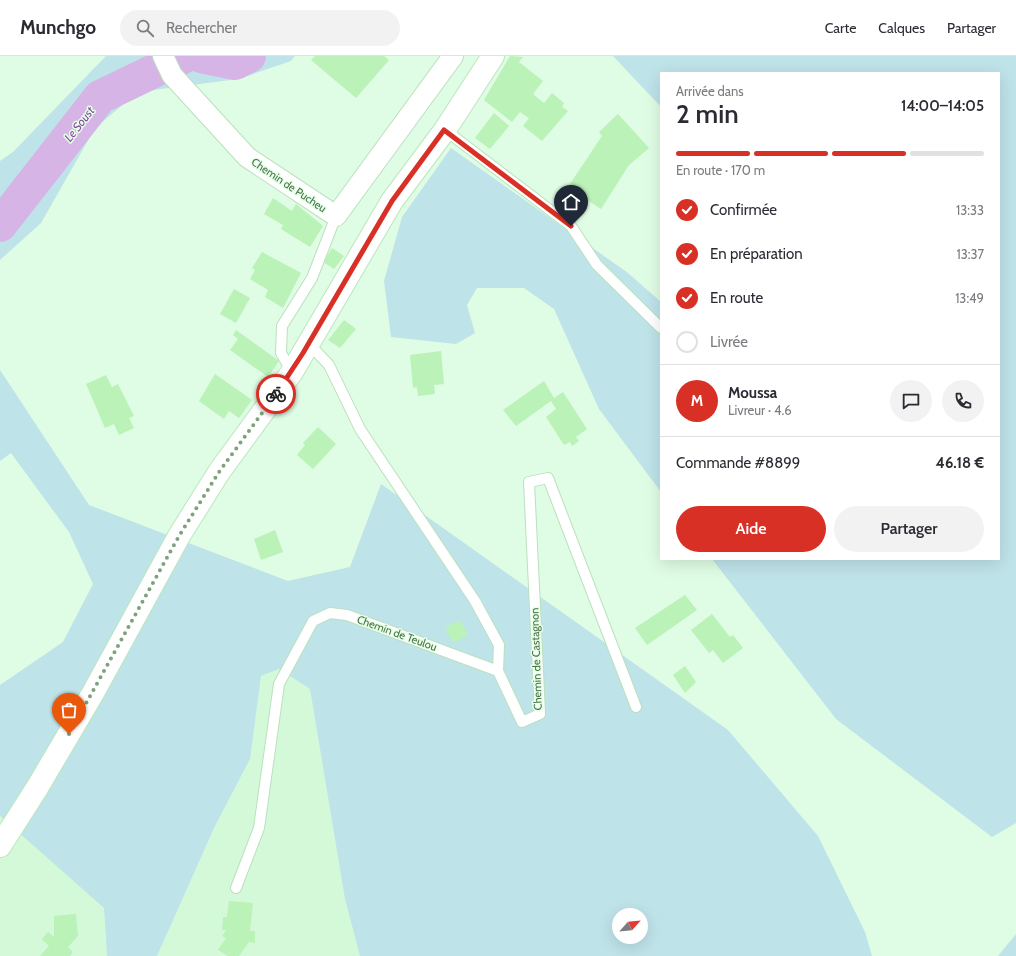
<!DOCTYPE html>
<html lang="fr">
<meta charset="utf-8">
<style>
:root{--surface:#fff;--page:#f2f2f3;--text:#2b2b33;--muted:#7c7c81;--line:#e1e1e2;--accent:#d93025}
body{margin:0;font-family:Cabin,sans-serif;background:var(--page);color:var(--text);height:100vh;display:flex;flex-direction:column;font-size:15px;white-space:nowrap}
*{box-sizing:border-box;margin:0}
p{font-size:13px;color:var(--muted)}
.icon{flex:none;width:22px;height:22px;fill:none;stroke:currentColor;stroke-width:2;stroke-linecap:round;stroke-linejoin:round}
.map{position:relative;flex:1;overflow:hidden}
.drawer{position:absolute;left:660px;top:16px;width:340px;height:488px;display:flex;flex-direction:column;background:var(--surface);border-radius:0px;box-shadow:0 4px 16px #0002}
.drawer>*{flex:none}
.needle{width:26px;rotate:63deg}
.tools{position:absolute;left:612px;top:852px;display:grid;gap:8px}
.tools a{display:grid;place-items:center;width:36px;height:36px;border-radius:50%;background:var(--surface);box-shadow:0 4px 16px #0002;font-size:20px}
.pin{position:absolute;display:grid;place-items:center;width:34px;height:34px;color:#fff;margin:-41px -17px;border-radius:50% 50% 50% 0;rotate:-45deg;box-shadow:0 0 4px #0007}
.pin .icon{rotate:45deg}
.courier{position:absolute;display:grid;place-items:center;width:40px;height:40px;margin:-20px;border:3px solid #d93025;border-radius:50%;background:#fff;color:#222;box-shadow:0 1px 5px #0007}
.head em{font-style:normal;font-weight:600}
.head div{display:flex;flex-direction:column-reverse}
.head{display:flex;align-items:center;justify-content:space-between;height:68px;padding:0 16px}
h1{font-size:26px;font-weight:600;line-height:30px}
.bar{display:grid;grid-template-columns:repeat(4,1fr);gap:6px 4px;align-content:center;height:48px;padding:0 16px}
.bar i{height:5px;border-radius:3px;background:var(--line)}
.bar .selected{background:var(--accent)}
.bar p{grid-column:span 4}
.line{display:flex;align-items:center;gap:10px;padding:0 16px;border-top:1px solid var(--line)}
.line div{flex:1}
.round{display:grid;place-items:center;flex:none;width:42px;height:42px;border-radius:21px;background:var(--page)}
ol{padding:0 16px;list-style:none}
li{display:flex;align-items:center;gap:12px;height:44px}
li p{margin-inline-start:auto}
li .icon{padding:4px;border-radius:50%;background:var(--accent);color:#fff;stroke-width:4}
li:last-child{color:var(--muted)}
li i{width:22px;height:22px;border:2px solid var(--line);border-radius:50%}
.action{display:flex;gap:8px;margin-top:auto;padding:8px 16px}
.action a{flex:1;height:46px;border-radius:24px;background:var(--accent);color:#fff;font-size:16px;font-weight:600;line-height:46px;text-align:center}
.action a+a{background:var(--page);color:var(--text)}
header{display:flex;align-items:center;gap:24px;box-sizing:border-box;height:56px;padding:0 20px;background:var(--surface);border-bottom:1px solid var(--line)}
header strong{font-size:19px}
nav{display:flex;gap:22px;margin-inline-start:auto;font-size:14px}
.search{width:280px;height:36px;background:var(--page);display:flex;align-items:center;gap:10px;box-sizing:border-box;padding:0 14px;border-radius:22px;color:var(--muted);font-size:15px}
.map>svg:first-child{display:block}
.residential{fill:#d4f9d8}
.green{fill:#bee3e9;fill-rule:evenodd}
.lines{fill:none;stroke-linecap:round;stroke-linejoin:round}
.river{stroke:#d6b4e5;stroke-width:34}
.building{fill:#baf2b7}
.lane-casing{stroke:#bce0bd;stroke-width:12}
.street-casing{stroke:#bce0bd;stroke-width:22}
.secondary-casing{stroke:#bbe7bc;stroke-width:24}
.lane{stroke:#fff;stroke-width:10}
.street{stroke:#fff;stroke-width:20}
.secondary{stroke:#fff;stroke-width:22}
.done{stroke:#7fa27e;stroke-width:4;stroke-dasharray:0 7.2}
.route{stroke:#d93025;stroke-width:5}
.labels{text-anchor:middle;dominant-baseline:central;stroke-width:3;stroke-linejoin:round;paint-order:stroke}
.street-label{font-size:11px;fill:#4b7247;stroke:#e5ffe9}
.water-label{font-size:12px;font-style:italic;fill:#84499b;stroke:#e5ffe9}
</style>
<header>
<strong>Munchgo</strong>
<div class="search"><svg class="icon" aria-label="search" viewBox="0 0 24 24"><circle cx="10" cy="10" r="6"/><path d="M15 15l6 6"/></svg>Rechercher</div>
<nav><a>Carte</a><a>Calques</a><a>Partager</a></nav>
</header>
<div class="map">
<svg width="1016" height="900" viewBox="0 0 1016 900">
<rect width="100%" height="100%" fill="#dffce4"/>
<g class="residential">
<polygon points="279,613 310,633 345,843 360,900 157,900 215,770 250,703 261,620"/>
<polygon points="0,760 104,852 107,900 0,900"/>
</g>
<g class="green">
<polygon points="106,0 295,0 291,5 238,23 138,36 95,72 41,167 0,204 0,105 13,96"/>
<polygon points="613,0 1016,0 1016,767 992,781 836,663 712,503 999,503 999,17 661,17 661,51"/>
<polygon points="451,92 628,217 661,246 661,436 599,353 554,253 524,232 477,232 467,249 475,277 456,288 391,281 384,225 402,161"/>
<path d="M0,314L89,449L288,525L350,511L381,428L728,674L818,780L865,876L872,900H360L345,843L310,633L279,613L261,620L250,703L215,770L157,900H107L104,852L0,760V629L63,586L93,528L69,476L11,397L0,405ZM619,859H641V881H619Z"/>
<polygon points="1016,878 1016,900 998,900"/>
</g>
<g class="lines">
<g class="river">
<polyline points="201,0 235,7 249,0"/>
<polyline points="0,169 100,41 185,0"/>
</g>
</g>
<g class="building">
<polygon points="315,0 384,0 389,4 356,42 311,4"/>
<polygon points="510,0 523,1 519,6 543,25 533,38 544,47 552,37 564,47 562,51 568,55 542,85 523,70 529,62 520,56 512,66 484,44"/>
<polygon points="494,57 509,70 490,93 475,82"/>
<polygon points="618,58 649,92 629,109 601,153 568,131 602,80 599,76"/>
<polygon points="273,142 292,155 296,148 323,170 310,191 281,173 283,169 264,158"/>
<polygon points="332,192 344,200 334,213 323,206"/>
<polygon points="262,196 301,217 283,252 265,241 268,234 250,223 255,214 252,212"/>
<polygon points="234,233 250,242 236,267 220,258"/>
<polygon points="344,264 356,273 340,292 328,284"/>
<polygon points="236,274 279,305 268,321 230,294 238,283 233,279"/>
<polygon points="441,295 444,328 434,329 435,338 418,340 417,331 413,332 410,299"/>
<polygon points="215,318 252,344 239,362 229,355 224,363 199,345"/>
<polygon points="106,319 112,331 118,328 134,360 129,362 134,372 119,379 114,368 105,372 86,328"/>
<polygon points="544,325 554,342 563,336 587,373 576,381 579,385 572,390 570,386 564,389 546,361 556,353 551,345 516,370 503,354"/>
<polygon points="318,371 336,388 313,413 297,399 305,389 303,387"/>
<polygon points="275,474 283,496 261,504 254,483"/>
<polygon points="685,539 697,554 647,589 635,572"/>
<polygon points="712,558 730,581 733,579 743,592 723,607 713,594 709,597 691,574"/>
<polygon points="460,564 468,579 455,586 452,585 445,572"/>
<polygon points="685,610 696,626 685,637 673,619"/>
<polygon points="229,845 253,847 250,875 255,875 255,887 249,886 239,900 228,900 218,894 226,882 222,880 226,874 222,874 223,861 227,861"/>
<polygon points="76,858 78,880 68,891 73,896 70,900 40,900 49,890 42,883 48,876 54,881 54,860"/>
</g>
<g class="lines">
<g class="lane-casing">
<g id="lane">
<polyline points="445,74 571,170 597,209 661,272"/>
<polyline points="309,288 329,309 360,373 475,545 499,589 498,615 522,666 540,658 529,426 548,422 636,651"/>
<polyline points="292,316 281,297 282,270 312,222 336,160"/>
<polyline points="236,832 259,772 279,628 313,565 330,557 347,559 498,615"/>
</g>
</g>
<g class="street-casing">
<polyline id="street" points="163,0 172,19 247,101 336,160 453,0"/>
</g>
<g class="secondary-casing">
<polyline id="secondary" points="0,790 37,732 93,637 179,480 219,416 292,316 392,145 445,74 493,0"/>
</g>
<use href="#lane" class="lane"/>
<use href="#street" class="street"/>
<use href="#secondary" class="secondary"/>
</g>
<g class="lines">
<polyline class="done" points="69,678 179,480 219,416 276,338"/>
<polyline class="route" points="276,338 303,297 392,145 444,74 571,170"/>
</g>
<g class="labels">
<g class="street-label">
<text transform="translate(289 129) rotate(34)">Chemin de Pucheu</text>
<text transform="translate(397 577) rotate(20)">Chemin de Teulou</text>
<text transform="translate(536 603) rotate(-92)">Chemin de Castagnon</text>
</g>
<g class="water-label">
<text transform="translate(79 68) rotate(-52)">Le Soust</text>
</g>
</g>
</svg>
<div class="tools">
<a><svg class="needle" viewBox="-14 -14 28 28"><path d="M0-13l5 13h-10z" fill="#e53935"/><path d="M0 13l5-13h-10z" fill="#7c7c81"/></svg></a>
</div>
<div class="pin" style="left:69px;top:678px;background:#ea580c"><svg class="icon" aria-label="bag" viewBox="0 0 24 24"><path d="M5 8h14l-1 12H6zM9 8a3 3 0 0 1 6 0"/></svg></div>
<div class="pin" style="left:571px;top:170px;background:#1f2937"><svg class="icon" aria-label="home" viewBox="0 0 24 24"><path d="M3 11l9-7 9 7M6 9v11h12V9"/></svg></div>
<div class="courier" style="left:276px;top:338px"><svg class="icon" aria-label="bike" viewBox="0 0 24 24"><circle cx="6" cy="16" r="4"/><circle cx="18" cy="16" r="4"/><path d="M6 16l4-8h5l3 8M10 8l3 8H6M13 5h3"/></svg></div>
<section class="drawer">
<div class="head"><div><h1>2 min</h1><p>Arrivée dans</p></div><em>14:00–14:05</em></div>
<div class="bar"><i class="selected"></i><i class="selected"></i><i class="selected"></i><i></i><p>En route · 170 m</p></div>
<ol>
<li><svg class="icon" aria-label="check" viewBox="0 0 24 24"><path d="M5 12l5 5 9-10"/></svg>Confirmée<p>13:33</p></li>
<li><svg class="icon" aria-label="check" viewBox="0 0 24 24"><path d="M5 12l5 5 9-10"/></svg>En préparation<p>13:37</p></li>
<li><svg class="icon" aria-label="check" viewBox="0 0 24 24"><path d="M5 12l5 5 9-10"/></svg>En route<p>13:49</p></li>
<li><i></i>Livrée</li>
</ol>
<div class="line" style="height:72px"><b class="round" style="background:var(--accent);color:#fff">M</b><div><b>Moussa</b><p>Livreur · 4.6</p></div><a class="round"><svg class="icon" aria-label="chat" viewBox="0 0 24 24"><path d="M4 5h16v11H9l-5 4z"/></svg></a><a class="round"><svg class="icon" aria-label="phone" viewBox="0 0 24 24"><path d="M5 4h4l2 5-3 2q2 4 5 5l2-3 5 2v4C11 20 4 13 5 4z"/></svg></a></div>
<div class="line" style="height:52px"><div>Commande #8899</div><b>46.18 €</b></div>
<div class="action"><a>Aide</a><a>Partager</a></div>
</section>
</div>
